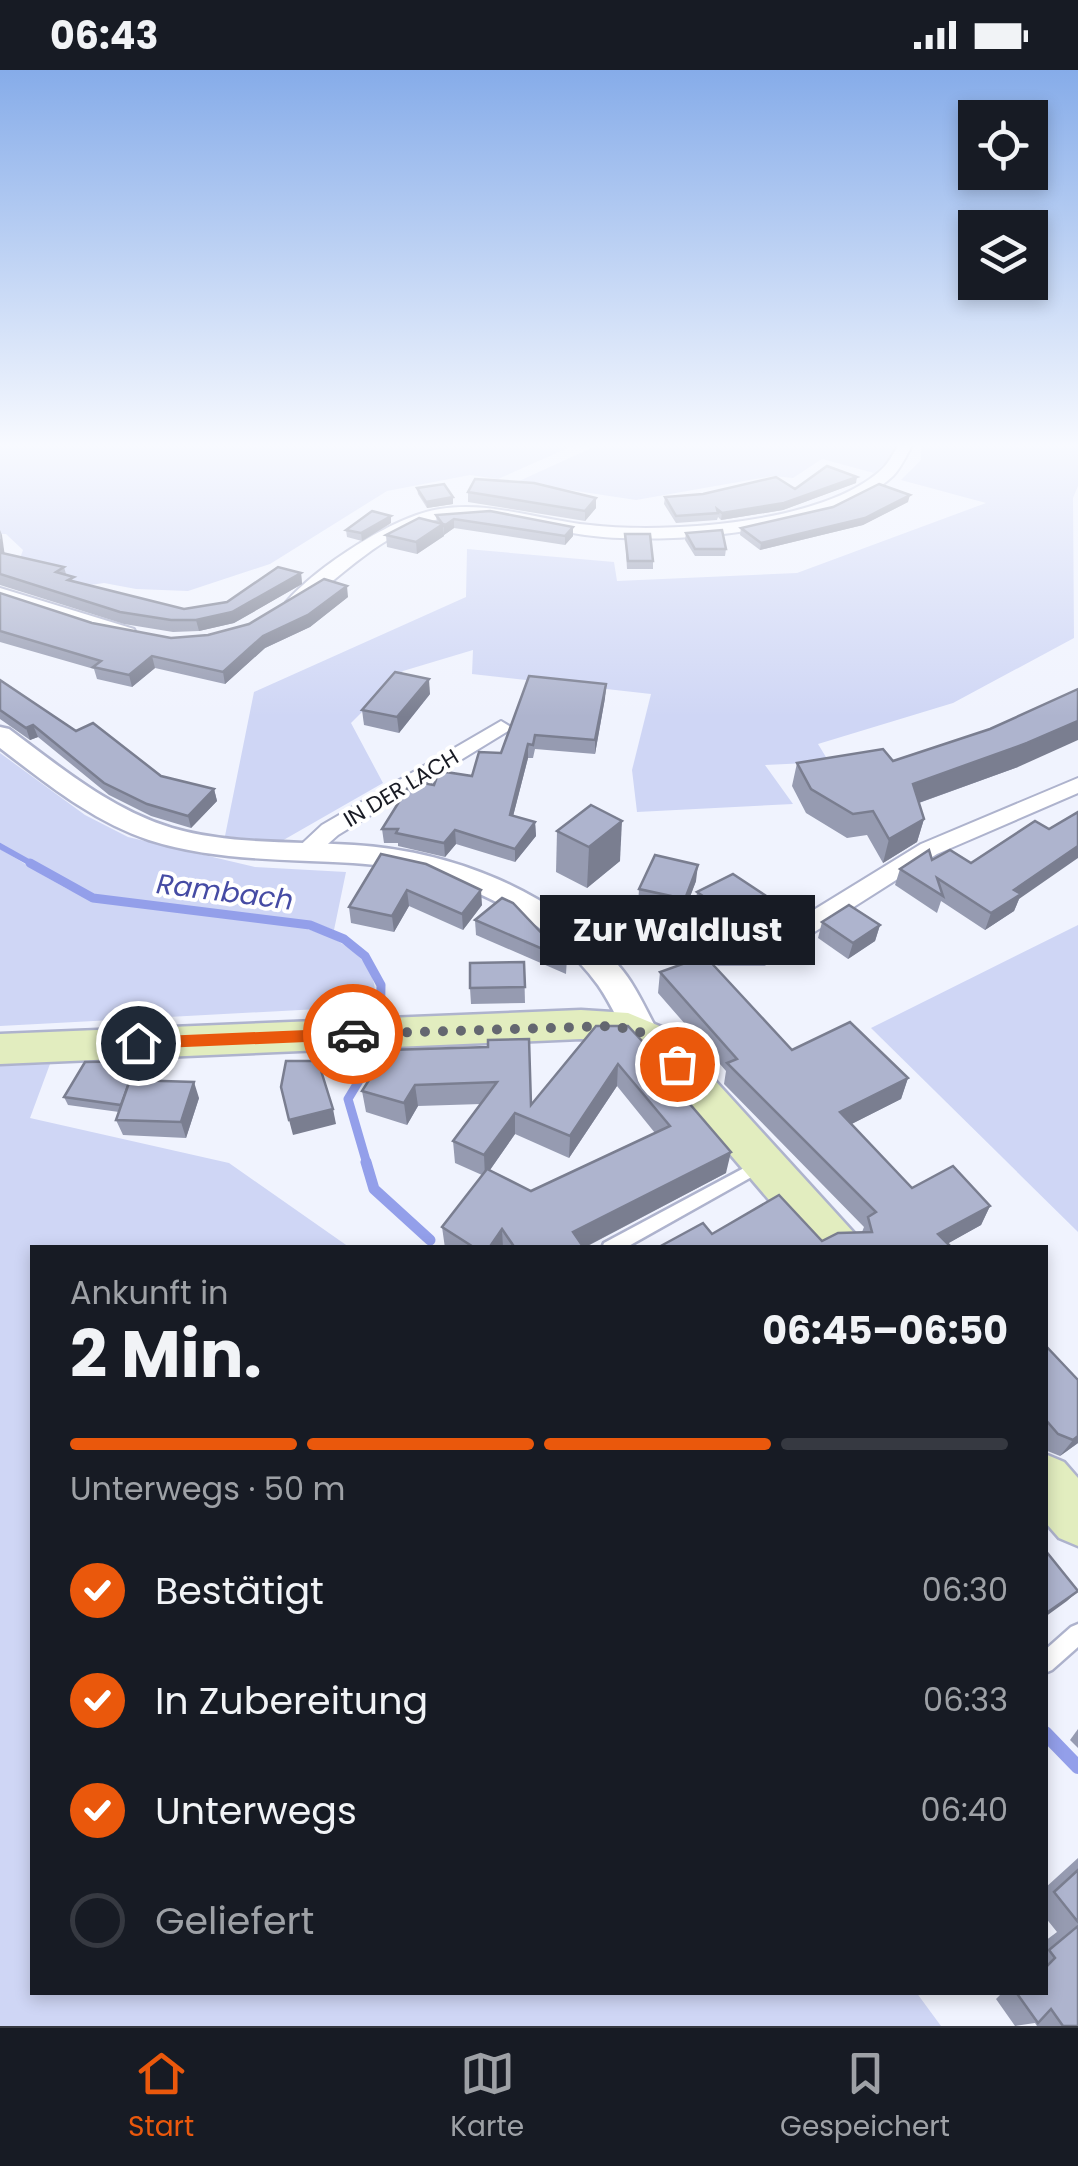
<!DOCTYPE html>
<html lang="de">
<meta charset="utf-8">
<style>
:root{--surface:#171b24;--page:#20242c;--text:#f1f3f6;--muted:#9ea1a6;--line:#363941;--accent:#ea580c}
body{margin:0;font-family:Poppins,sans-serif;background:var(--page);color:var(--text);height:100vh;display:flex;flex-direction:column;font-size:38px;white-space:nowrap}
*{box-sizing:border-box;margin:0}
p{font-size:32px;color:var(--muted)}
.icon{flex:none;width:55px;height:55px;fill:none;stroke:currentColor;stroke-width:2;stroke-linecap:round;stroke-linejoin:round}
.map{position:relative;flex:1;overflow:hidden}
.sheet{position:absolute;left:30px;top:1175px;width:1018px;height:750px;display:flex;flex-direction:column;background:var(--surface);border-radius:0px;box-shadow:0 5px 15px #0003}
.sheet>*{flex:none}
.controls{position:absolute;left:958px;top:30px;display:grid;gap:20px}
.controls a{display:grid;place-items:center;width:90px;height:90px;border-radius:0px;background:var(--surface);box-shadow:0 5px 15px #0003;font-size:50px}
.pin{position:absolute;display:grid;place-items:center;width:85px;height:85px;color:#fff;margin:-42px;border:5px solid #fff;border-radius:50%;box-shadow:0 2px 10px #0007}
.courier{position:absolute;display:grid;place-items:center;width:100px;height:100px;margin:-50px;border:8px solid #ea580c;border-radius:50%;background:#fff;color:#222;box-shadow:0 2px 12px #0007}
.bubble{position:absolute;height:70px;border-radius:0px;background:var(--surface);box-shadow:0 5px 15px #0003;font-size:32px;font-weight:700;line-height:70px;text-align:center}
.summary em{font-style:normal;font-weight:700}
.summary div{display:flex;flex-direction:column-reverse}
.summary{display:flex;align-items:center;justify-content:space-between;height:170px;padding:0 40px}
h1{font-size:65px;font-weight:700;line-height:75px}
.bar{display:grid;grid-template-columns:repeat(4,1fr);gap:15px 10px;align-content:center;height:120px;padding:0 40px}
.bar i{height:12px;border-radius:8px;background:var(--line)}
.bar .current{background:var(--accent)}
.bar p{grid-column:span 4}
ol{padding:0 40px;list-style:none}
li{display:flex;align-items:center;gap:30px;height:110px}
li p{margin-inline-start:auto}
li .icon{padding:10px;border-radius:50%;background:var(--accent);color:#fff;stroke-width:4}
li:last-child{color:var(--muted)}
li i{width:55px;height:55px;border:5px solid var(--line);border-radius:50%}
.status{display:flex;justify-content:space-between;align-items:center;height:70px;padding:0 50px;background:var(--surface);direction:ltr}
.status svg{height:28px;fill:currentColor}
.tab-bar{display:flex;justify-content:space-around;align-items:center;height:140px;border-top:2px solid var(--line);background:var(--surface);font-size:28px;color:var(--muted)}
.tab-bar a{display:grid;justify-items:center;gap:5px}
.tab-bar .current{color:var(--accent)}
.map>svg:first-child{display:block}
.green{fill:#cfd6f5}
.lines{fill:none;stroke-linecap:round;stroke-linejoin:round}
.stream-far3{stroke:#939fea;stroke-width:6}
.stream-far2{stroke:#939fea;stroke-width:9}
.stream-far1{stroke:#939fea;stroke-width:11}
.stream{stroke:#939fea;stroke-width:14}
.service-casing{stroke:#aeb3cd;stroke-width:5}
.minor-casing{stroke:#aeb3cd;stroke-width:4}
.tertiary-casing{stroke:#aeb3cd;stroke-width:5}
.secondary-casing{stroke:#aeb3cd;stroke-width:5}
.service{fill:#fff;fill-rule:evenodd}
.minor{fill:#fff;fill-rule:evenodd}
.tertiary{fill:#fff;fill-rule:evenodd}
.secondary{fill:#e2edbf;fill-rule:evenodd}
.wall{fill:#969bb1;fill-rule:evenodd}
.shaded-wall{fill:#7a7e90}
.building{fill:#aeb4ce;stroke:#7a7e90;stroke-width:2.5}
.route{fill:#ea580c}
.done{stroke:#646770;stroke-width:10;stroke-dasharray:0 18}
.labels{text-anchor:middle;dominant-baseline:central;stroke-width:8;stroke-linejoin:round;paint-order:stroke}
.far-street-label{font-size:22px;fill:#191b24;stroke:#fff}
.water-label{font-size:28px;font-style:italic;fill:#454ba4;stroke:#fff}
</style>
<div class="status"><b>06:43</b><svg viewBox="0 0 49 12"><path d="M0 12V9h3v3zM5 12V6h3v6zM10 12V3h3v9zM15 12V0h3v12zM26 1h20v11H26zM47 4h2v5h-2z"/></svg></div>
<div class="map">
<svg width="1078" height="1956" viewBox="0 0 1078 1956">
<rect width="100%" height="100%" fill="#f0f3fe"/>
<g class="green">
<polygon points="0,374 577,374 498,409 470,405 387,421 270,494 188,521 136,519 104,513 83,516 18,494 23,480 6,464 0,464"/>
<polygon points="600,374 897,374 892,387 874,403 822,389 793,408 773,406 636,430 517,412"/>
<polygon points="921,374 1078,374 1078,416 1073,428 1074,568 953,633 818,674 829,692 765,695 793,734 637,742 632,700 651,624 472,604 473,580 403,601 351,653 383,713 280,772 225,766 254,622 466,527 467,479 614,492 617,511 797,503 986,433 901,410 921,390"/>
<polygon points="0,683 85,745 128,767 255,797 346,802 334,860 312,852 95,827 0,775"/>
<path d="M0,779C27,794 66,822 94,830C161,848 389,828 375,936L0,956Z"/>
<polygon points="1078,855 1078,1162 871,958"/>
<polygon points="50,994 30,1048 229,1093 349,1177 32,1178 32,1922 916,1922 941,1956 0,1956 0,996"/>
</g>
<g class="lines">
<polyline class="stream-far3" points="0,776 34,795"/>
<polyline class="stream-far2" points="30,793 93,828 310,855 344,869 365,886 381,915 380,976 348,1029 367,1094"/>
<polyline class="stream-far1" points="366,1092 374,1119 430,1170"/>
<polyline class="stream" points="1045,1663 1078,1697"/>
<g class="service-casing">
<g id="service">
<polygon points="759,1090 764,1092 767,1096 764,1100 625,1178 602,1178 604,1173"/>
<polygon points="1078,1554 1078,1577 1052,1600 1045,1603 1045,1580 1071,1557"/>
</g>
</g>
<g class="minor-casing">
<g id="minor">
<path d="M899,374H913C907,384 901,398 893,406C833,463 664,476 585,465C536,458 485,438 435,450C384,461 342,506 301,536H289L286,532C317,497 393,446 440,439C491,431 540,450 590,455C665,464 825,454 882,399C889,393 894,382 899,374Z"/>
<polygon points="0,518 134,559 136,563 127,569 120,567 0,529"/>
<polygon points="501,651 511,657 508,661 338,765 312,788 304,790 292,783 322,755"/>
<path d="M1078,708V723L937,784L764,894H719L633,870L615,871L577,886L564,877C570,868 580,866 590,862C649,841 693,880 750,879L921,774Z"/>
</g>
</g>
<g class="tertiary-casing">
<path id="tertiary" d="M0,657L9,659C60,697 110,739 172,758C230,775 293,771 354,775C451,781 552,820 618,895C635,914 645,938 657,960L652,969L640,973L628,969C618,951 610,932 598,915C543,840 443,799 353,793C284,789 215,791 149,770C92,751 46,713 0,678Z"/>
</g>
<g class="secondary-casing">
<g id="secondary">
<polygon points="581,940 628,943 669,960 855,1164 862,1178 810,1178 641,980 624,971 581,969 0,994 0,964"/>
<polygon points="1045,1384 1064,1392 1078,1408 1078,1476 1059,1468 1045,1452"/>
</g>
</g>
<use href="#service" class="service"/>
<use href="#minor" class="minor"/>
<use href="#tertiary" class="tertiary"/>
<use href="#secondary" class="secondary"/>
</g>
<g class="wall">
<polygon points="856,413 783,440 721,450 718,447 717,450 676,453 664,434 665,427"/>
<polygon points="417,418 453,434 427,438 418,424"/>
<polygon points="468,422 596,438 585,451 468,432"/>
<polygon points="908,432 863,455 760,480 740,465 741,458"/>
<polygon points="436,445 573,466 565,475 454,458 444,465 444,464 444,466 417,484 387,477 386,465 437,453"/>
<polygon points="391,453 362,471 347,467 346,460"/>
<polygon points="0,460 4,484 64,497 66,504 75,512 184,539 227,532 301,503 302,514 234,553 199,561 173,562 124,554 0,515"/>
<polygon points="686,463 726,479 725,486 695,486 685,470"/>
<polygon points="625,464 653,491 653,499 627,499"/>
<polygon points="0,523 92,553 171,568 208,565 348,527 310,557 265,578 225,614 155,598 132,617 97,609 94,599 0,572"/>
<polygon points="0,610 76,661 161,706 214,719 217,731 191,758 151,746 109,725 38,667 30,670 0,649"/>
<polygon points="606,614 605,628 595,684 535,679 533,688 528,688 513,746 535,752 536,766 515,792 456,774 445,787 398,776 398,773 384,773 382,759 434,715 472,706 501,683"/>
<polygon points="430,624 399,663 364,655 362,640"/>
<polygon points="893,691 1018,697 919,733 924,749 917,772 883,793 867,765 847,768 806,743 792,716 797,693"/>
<polygon points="1049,759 1014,841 985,860 941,831 937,843 895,815 900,799 932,790 971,793"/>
<polygon points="557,761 620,791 587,818 556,802"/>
<polygon points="381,784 482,835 463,860 409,836 394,862 351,853 349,837"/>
<polygon points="696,811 683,845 638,835 639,819"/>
<polygon points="697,822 786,839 783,855 749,875 695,838"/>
<polygon points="475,850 567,888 566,904 476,865"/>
<polygon points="822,852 880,855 875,871 848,889 818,868"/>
<polygon points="705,886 792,980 850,952 908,1008 901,1029 851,1054 912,1118 953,1096 990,1136 981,1155 948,1173 952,1178 657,1178 703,1153 712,1164 779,1125 822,1171 838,1163 862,1162 864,1157 724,1014 726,1001 658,923 660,902"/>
<polygon points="524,892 525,933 471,934 470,918"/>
<path d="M596,956L695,1040L726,1103L584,1178H445L442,1157L482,1105L455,1093L453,1071L481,1034L418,1036L407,1055L366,1042L362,1021L488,977L531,1035ZM617,1016L655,1063L531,1121L490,1100L515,1064L569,1088Z"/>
<polygon points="149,999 143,1010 199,1028 186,1068 123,1065 116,1050 119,1042 68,1035 64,1027"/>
<polygon points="1045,1275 1078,1310 1078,1373 1060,1386 1045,1380"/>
<polygon points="1078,1659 1078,1678 1070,1670"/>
<polygon points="1078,1788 1078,1956 1037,1956 1035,1953 1015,1956 996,1929 1003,1922 1045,1922 1045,1871 1057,1862 1045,1847 1045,1818"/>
</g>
<g class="shaded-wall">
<polygon points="857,407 856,413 783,440 721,450 722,443"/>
<polygon points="910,425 908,432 863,455 760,480 761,473"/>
<polygon points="453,427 453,434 427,438 426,432"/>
<polygon points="596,428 596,438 585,451 585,441"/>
<polygon points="391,446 391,453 362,471 361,463"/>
<polygon points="454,449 454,458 444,465 444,456"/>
<polygon points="443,454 444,466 417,484 416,472"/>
<polygon points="573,457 573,466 565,475 565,466"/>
<polygon points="0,460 2,465 6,494 2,483"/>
<polygon points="301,503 302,514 234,553 199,561 196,550"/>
<polygon points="347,516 348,527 310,557 265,578 225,614 223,602 263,566"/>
<polygon points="152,586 155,598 132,617 129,605"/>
<polygon points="429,609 430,624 399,663 397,647"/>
<polygon points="606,614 605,628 595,684 595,670"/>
<polygon points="1078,651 1078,670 1018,697 907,737 913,714"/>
<polygon points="33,655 38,667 30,670 26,658"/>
<polygon points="528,674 528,688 510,758 510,745"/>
<polygon points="214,719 217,731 191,758 188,746"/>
<polygon points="924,749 917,772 883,793 889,769"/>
<polygon points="622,751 620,791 587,818 589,777"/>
<polygon points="535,752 536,766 515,792 515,779"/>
<polygon points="455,760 456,774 445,787 444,773"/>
<polygon points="1078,776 1078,788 1019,829 1014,841 985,860 991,843 1014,820"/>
<polygon points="698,795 696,811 683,845 685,829"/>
<polygon points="407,820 409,836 394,862 392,846"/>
<polygon points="481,820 482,835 463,860 462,844"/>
<polygon points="786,839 783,855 749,875 751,859"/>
<polygon points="880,855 875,871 848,889 853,873"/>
<polygon points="146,991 149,999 125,1043 122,1035"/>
<polygon points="618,994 617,1016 569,1088 570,1066"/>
<polygon points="908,1008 901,1029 834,1063 840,1042"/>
<polygon points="194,1012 199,1028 186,1068 181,1052"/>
<polygon points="415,1015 418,1036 407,1055 404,1033"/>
<polygon points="333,1039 336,1054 293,1065 289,1050"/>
<polygon points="515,1043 515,1064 485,1107 484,1085"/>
<polygon points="731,1082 726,1103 583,1178 573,1162"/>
<polygon points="990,1136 981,1155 940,1178 938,1164"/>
<polygon points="502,1159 503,1178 489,1178"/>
<polygon points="1078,1366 1078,1373 1060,1386 1073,1370"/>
<polygon points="1078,1521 1067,1531 1045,1547 1045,1544"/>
</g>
<g class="building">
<polygon points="827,396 857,407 784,433 722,443 717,439 718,443 676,446 665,427 703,424 776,407 795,419"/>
<polygon points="475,409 534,413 596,428 585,441 468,422"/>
<polygon points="444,414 453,427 426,432 417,418"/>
<polygon points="879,414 910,425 865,448 761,473 741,458 833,437"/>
<polygon points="372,441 391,446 361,463 346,460"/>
<polygon points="490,441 573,457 565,466 454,449 444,456 436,445"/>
<polygon points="419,448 443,454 416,472 386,465"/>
<polygon points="722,460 726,479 695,479 686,463"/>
<polygon points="625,464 650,464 653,491 628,491"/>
<polygon points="0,469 2,483 64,497 56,502 74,507 68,510 184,539 227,532 278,497 301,503 232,542 196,550 171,550 120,542 0,504"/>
<polygon points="324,509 347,516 308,545 263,566 223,602 152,586 129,605 93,597 101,591 0,561 0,523 92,553 171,568 208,565 249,554"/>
<polygon points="395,602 429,609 397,647 362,640"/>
<polygon points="529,606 606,614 595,670 535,665 533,675 528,674 510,745 535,752 515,779 455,760 444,773 396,763 398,759 382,759 412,711 434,715 439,701 472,706 479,682 501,683"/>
<polygon points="0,610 76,661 93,653 161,706 214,719 188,746 147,734 104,713 33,655 26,658 0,640"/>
<polygon points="1078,619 1078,651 1027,673 913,714 924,749 889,769 873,741 853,744 811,719 797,693 883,679 893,691 990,659"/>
<polygon points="591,735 622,751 589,777 557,761"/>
<polygon points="1078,742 1078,776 1014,820 1021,824 991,843 937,808 943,826 900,799 929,780 932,790 950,780 971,793 1035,751 1049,759"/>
<polygon points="381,784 426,794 481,820 462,844 407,820 392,846 349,837"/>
<polygon points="655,785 698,795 685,829 639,819"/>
<polygon points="733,804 786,839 751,859 697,822"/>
<polygon points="502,828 513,833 566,889 475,850"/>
<polygon points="849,835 880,855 853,873 822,852"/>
<polygon points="705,886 792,980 850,952 908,1008 840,1042 912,1118 953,1096 990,1136 938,1164 952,1178 657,1178 703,1153 712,1164 779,1125 822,1171 838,1163 872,1162 868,1147 876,1142 727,993 737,989 660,902"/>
<polygon points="524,892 525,917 470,918 470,893"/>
<polygon points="596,956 628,956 697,1030 689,1033 731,1082 573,1162 584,1178 515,1178 502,1159 489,1178 475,1178 442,1157 487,1099 531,1121 670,1056 618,994 570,1066 515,1043 484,1085 453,1071 497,1012 415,1015 404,1033 362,1021 388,980 488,977 488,970 529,969 531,1035"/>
<polygon points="146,991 136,1010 130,1010 121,1035 64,1027 85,992"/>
<polygon points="286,991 318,991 333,1039 289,1050 281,1017"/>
<polygon points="130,1010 194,1012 181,1052 116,1050"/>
<polygon points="1045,1275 1078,1310 1078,1366 1073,1370 1058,1364 1045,1349"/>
<polygon points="1045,1480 1078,1521 1045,1544"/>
<polygon points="1078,1800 1078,1852 1054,1822"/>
<polygon points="1078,1856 1078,1956 1063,1956 1051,1939 1038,1953 1018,1925 1020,1922 1045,1922 1045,1898 1055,1888 1049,1880"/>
</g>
<linearGradient id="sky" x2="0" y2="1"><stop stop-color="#86ace9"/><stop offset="0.58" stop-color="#f8faff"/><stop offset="1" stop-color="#f8faff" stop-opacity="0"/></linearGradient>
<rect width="1078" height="647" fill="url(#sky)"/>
<polygon class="route" points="353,958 362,964 353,970 138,979 130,973 138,967"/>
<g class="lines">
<polyline class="done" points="353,964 614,956 648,964 677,994"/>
</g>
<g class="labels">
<g class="far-street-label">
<text transform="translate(401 718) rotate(-31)">IN DER LACH</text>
</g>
<g class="water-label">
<text transform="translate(225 822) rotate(7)">Rambach</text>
</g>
</g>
</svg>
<div class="controls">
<a><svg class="icon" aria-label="locate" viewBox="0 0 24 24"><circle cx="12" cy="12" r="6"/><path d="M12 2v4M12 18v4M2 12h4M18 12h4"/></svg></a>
<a><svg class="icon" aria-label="layers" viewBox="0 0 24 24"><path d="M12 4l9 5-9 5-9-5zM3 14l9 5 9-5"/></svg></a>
</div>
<div class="pin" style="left:677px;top:994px;background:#ea580c"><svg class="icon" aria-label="bag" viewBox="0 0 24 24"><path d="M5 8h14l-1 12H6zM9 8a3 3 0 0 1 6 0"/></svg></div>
<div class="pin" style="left:138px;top:973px;background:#1f2937"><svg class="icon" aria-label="home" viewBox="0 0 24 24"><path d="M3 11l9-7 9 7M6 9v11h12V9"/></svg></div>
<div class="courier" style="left:353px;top:964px"><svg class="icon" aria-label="car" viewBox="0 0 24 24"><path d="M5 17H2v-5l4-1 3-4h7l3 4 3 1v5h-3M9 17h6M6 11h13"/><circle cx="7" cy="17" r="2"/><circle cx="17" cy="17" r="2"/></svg></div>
<div class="bubble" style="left:540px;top:825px;width:275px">Zur Waldlust</div>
<section class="sheet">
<div class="summary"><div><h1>2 Min.</h1><p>Ankunft in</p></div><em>06:45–06:50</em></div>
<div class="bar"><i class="current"></i><i class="current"></i><i class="current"></i><i></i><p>Unterwegs · 50 m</p></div>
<ol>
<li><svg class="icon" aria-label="check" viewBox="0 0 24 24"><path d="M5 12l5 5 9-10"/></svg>Bestätigt<p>06:30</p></li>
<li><svg class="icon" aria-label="check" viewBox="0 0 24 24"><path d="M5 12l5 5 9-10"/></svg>In Zubereitung<p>06:33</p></li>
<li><svg class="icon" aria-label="check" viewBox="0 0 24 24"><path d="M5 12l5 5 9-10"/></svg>Unterwegs<p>06:40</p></li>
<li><i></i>Geliefert</li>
</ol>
</section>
</div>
<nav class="tab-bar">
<a class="current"><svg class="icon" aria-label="home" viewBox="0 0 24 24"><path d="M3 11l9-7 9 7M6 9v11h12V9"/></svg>Start</a>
<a><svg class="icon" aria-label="map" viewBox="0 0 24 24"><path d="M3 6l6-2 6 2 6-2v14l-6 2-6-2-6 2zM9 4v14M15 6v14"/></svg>Karte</a>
<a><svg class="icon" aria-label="saved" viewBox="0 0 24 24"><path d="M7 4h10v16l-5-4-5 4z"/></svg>Gespeichert</a>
</nav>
